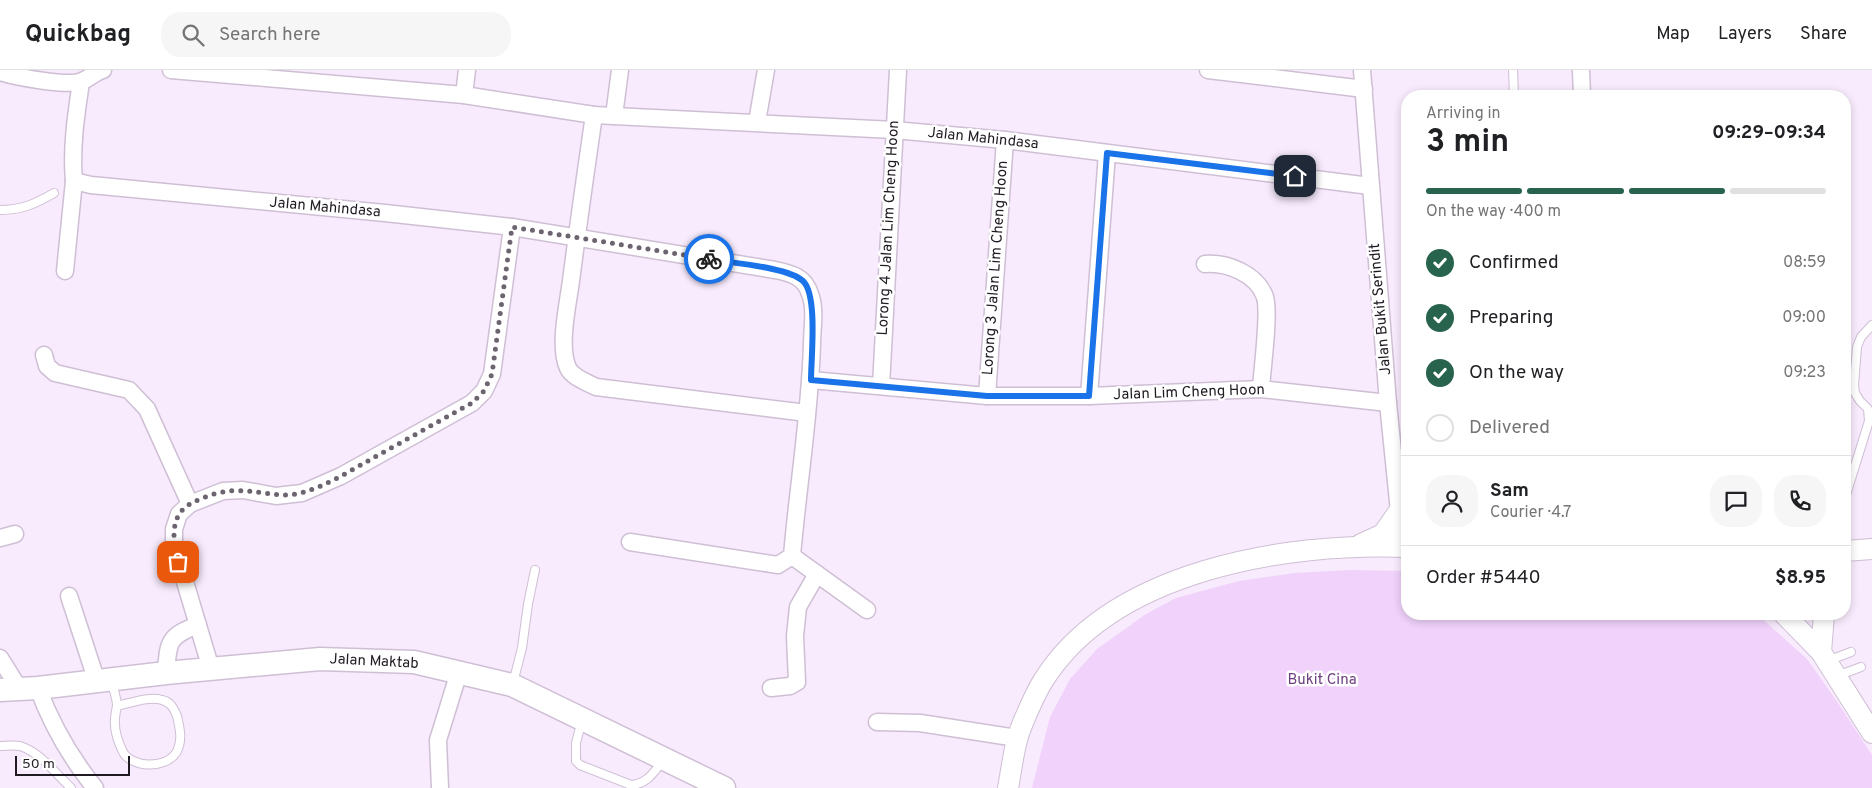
<!DOCTYPE html>
<meta charset="utf-8">
<style>
:root{--surface:#fff;--page:#f6f6f6;--text:#202124;--muted:#757577;--line:#e0e0e0;--accent:#27634d}
body{margin:0;font-family:Overpass,sans-serif;background:var(--page);color:var(--text);height:100vh;display:flex;flex-direction:column;font-size:19px;white-space:nowrap}
*{box-sizing:border-box;margin:0}
p{font-size:16px;color:var(--muted)}
.icon{flex:none;width:28px;height:28px;fill:none;stroke:currentColor;stroke-width:2;stroke-linecap:round;stroke-linejoin:round}
.map{position:relative;flex:1;overflow:hidden}
.drawer{position:absolute;left:1401px;top:20px;width:450px;height:530px;display:flex;flex-direction:column;background:var(--surface);border-radius:20px;box-shadow:0 2px 8px #0003}
.drawer>*{flex:none}
.scale{position:absolute;left:15px;bottom:12px;width:115px;box-sizing:border-box;padding-left:5px;border:2px solid #201b22;border-top:0;font-size:14px;line-height:18px;white-space:nowrap;color:#201b22;-webkit-text-stroke:4px #fff;paint-order:stroke}
.pin{position:absolute;display:grid;place-items:center;width:42px;height:42px;color:#fff;margin:-21px;border-radius:10px;box-shadow:0 2px 8px #0006}
.courier{position:absolute;display:grid;place-items:center;width:50px;height:50px;margin:-25px;border:4px solid #1a73e8;border-radius:50%;background:#fff;color:#222;box-shadow:0 1px 6px #0007}
.summary em{font-style:normal;font-weight:700}
.summary div{display:flex;flex-direction:column-reverse}
.summary{display:flex;align-items:center;justify-content:space-between;height:85px;padding:0 25px}
h1{font-size:32px;font-weight:700;line-height:38px}
.bar{display:grid;grid-template-columns:repeat(4,1fr);gap:8px 5px;align-content:center;height:60px;padding:0 25px}
.bar i{height:6px;border-radius:4px;background:var(--line)}
.bar .current{background:var(--accent)}
.bar p{grid-column:span 4}
.line{display:flex;align-items:center;gap:12px;padding:0 25px;border-top:1px solid var(--line)}
.line div{flex:1}
.round{display:grid;place-items:center;flex:none;width:52px;height:52px;border-radius:20px;background:var(--page)}
ol{padding:0 25px;list-style:none}
li{display:flex;align-items:center;gap:15px;height:55px}
li p{margin-inline-start:auto}
li .icon{padding:5px;border-radius:50%;background:var(--accent);color:#fff;stroke-width:4}
li:last-child{color:var(--muted)}
li i{width:28px;height:28px;border:2px solid var(--line);border-radius:50%}
header{display:flex;align-items:center;gap:30px;box-sizing:border-box;height:70px;padding:0 25px;background:var(--surface);border-bottom:1px solid var(--line)}
header strong{font-size:24px}
nav{display:flex;gap:28px;margin-inline-start:auto;font-size:18px}
.search{width:350px;height:45px;background:var(--page);display:flex;align-items:center;gap:12px;box-sizing:border-box;padding:0 18px;border-radius:20px;color:var(--muted);font-size:19px}
.map>svg:first-child{display:block}
.green{fill:#f0d2fb}
.lines{fill:none;stroke-linecap:round;stroke-linejoin:round}
.service-casing{stroke:#cfbfd5;stroke-width:10}
.minor-casing{stroke:#cfbfd5;stroke-width:19}
.tertiary-casing{stroke:#cfbfd5;stroke-width:22}
.secondary-casing{stroke:#cfbfd5;stroke-width:25}
.service{stroke:#fff;stroke-width:8}
.minor{stroke:#fff;stroke-width:16}
.tertiary{stroke:#fff;stroke-width:20}
.secondary{stroke:#fff;stroke-width:22}
.done{stroke:#6c646f;stroke-width:5;stroke-dasharray:0 9}
.route{stroke:#1a73e8;stroke-width:6}
.labels{text-anchor:middle;dominant-baseline:central;stroke-width:5;stroke-linejoin:round;paint-order:stroke}
.street-label{font-size:15px;fill:#201b22;stroke:#fff}
.park-label{font-size:15px;fill:#6e407f;stroke:#fff}
</style>
<header>
<strong>Quickbag</strong>
<div class="search"><svg class="icon" aria-label="search" viewBox="0 0 24 24"><circle cx="10" cy="10" r="6"/><path d="M15 15l6 6"/></svg>Search here</div>
<nav><a>Map</a><a>Layers</a><a>Share</a></nav>
</header>
<div class="map">
<svg width="1872" height="718" viewBox="0 0 1872 718">
<rect width="100%" height="100%" fill="#f8ebfd"/>
<polygon class="green" points="1350,500 1407,501 1408,544 1757,544 1807,589 1836,630 1872,685 1872,718 1032,718 1050,647 1070,609 1097,579 1146,544 1176,528 1239,511 1295,503"/>
<g class="lines">
<g class="service-casing">
<g id="service">
<polyline points="1513,0 1514,26"/>
<path d="M0,140C22,140 35,134 54,123"/>
<polyline points="1845,428 1869,351 1868,339 1860,331 1855,323 1854,315 1857,277 1861,267 1872,255"/>
<polyline points="1827,591 1851,582"/>
<polyline points="1837,606 1861,597"/>
<path d="M112,611C113,619 116,626 117,634C117,639 115,644 115,649C114,660 118,672 123,682C132,698 165,699 176,683C183,671 180,659 177,646C174,639 171,632 162,630C149,626 131,633 117,636"/>
<polyline points="513,613 522,578 528,534 535,500"/>
<path d="M582,650L576,673V691L580,695L631,715C647,714 653,703 663,691"/>
<path d="M0,676C6,676 14,675 20,676C40,682 56,704 71,718"/>
</g>
</g>
<g class="minor-casing">
<g id="minor">
<polyline points="171,0 464,25 594,45 894,60 1005,70 1370,116"/>
<polyline points="1208,0 1364,19"/>
<polyline points="1362,0 1388,333 1399,441 1397,477"/>
<polyline points="1581,0 1582,26"/>
<path d="M0,2C16,7 68,17 82,11C90,8 95,2 103,0"/>
<polyline points="464,25 467,0"/>
<path d="M594,45C586,100 578,156 571,211C568,234 558,276 568,298C573,308 587,312 596,317L807,343"/>
<polyline points="614,46 620,0"/>
<polyline points="757,52 766,0"/>
<path d="M74,111L91,115L385,143L512,157L775,200C791,203 805,207 810,224C816,239 812,258 812,274C810,345 798,415 792,486L778,495L630,472"/>
<path d="M1205,194C1227,192 1257,204 1265,227C1270,244 1262,299 1261,319"/>
<path d="M65,201L74,111C71,78 76,45 81,12"/>
<polyline points="44,285 47,296 55,303 129,320 147,339 190,434"/>
<polyline points="811,310 987,326 1089,326 1261,319 1388,333"/>
<polyline points="881,316 898,0"/>
<polyline points="987,326 1005,70"/>
<polyline points="1089,326 1107,83"/>
<polyline points="0,468 15,464"/>
<polyline points="792,486 867,540"/>
<polyline points="69,526 97,612"/>
<polyline points="0,588 20,620"/>
<polyline points="211,599 174,475 174,459 179,444 190,434 223,421 243,420 276,426 302,423 341,406 472,333 484,321 492,304 512,157"/>
<path d="M166,603C168,572 168,566 198,555"/>
<path d="M38,618C52,656 70,687 95,718"/>
<polyline points="771,618 790,616 797,612 795,566 798,537 817,504"/>
<polyline points="877,652 920,653 1017,668"/>
<polyline points="440,718 438,670 459,602"/>
</g>
</g>
<g class="tertiary-casing">
<g id="tertiary">
<polyline points="1361,474 1383,464 1399,441 1408,448"/>
<polyline points="1845,481 1872,479"/>
<polyline points="1784,544 1821,582 1872,663"/>
<polyline points="1821,582 1824,544"/>
<path d="M1008,718C1011,702 1013,685 1017,670C1020,657 1036,622 1043,611C1112,500 1287,472 1408,477"/>
</g>
</g>
<g class="secondary-casing">
<polyline id="secondary" points="0,620 38,618 166,603 320,589 414,592 512,615 724,718"/>
</g>
<use href="#service" class="service"/>
<use href="#minor" class="minor"/>
<use href="#tertiary" class="tertiary"/>
<use href="#secondary" class="secondary"/>
</g>
<g class="lines">
<path class="done" d="M178,492C173,472 169,446 190,434C206,425 227,419 245,421C265,422 282,428 301,423C326,416 350,401 373,388C406,370 439,351 472,333L484,321L492,304L512,157L709,189"/>
<path class="route" d="M709,189C731,193 788,197 803,211C818,225 811,289 811,310L987,326H1089L1107,83L1295,106"/>
</g>
<g class="labels">
<g class="street-label">
<text transform="translate(983 69) rotate(6)">Jalan Mahindasa</text>
<text transform="translate(325 138) rotate(5)">Jalan Mahindasa</text>
<text transform="translate(889 158) rotate(-87)">Lorong 4 Jalan Lim Cheng Hoon</text>
<text transform="translate(996 198) rotate(-86)">Lorong 3 Jalan Lim Cheng Hoon</text>
<text transform="translate(1381 239) rotate(-95)">Jalan Bukit Serindit</text>
<text transform="translate(1189 323) rotate(-2)">Jalan Lim Cheng Hoon</text>
<text transform="translate(374 592) rotate(3)">Jalan Maktab</text>
</g>
<g class="park-label">
<text x="1322" y="610">Bukit Cina</text>
</g>
</g>
</svg>
<div class="scale">50 m</div>
<div class="pin" style="left:178px;top:492px;background:#ea580c"><svg class="icon" aria-label="bag" viewBox="0 0 24 24"><path d="M5 8h14l-1 12H6zM9 8a3 3 0 0 1 6 0"/></svg></div>
<div class="pin" style="left:1295px;top:106px;background:#1f2937"><svg class="icon" aria-label="home" viewBox="0 0 24 24"><path d="M3 11l9-7 9 7M6 9v11h12V9"/></svg></div>
<div class="courier" style="left:709px;top:189px"><svg class="icon" aria-label="bike" viewBox="0 0 24 24"><circle cx="6" cy="16" r="4"/><circle cx="18" cy="16" r="4"/><path d="M6 16l4-8h5l3 8M10 8l3 8H6M13 5h3"/></svg></div>
<section class="drawer">
<div class="summary"><div><h1>3 min</h1><p>Arriving in</p></div><em>09:29–09:34</em></div>
<div class="bar"><i class="current"></i><i class="current"></i><i class="current"></i><i></i><p>On the way · 400 m</p></div>
<ol>
<li><svg class="icon" aria-label="check" viewBox="0 0 24 24"><path d="M5 12l5 5 9-10"/></svg>Confirmed<p>08:59</p></li>
<li><svg class="icon" aria-label="check" viewBox="0 0 24 24"><path d="M5 12l5 5 9-10"/></svg>Preparing<p>09:00</p></li>
<li><svg class="icon" aria-label="check" viewBox="0 0 24 24"><path d="M5 12l5 5 9-10"/></svg>On the way<p>09:23</p></li>
<li><i></i>Delivered</li>
</ol>
<div class="line" style="height:90px"><a class="round"><svg class="icon" aria-label="person" viewBox="0 0 24 24"><circle cx="12" cy="8" r="4"/><path d="M4 21q1-7 8-7t8 7"/></svg></a><div><b>Sam</b><p>Courier · 4.7</p></div><a class="round"><svg class="icon" aria-label="chat" viewBox="0 0 24 24"><path d="M4 5h16v11H9l-5 4z"/></svg></a><a class="round"><svg class="icon" aria-label="phone" viewBox="0 0 24 24"><path d="M5 4h4l2 5-3 2q2 4 5 5l2-3 5 2v4C11 20 4 13 5 4z"/></svg></a></div>
<div class="line" style="height:65px"><div>Order #5440</div><b>$8.95</b></div>
</section>
</div>
